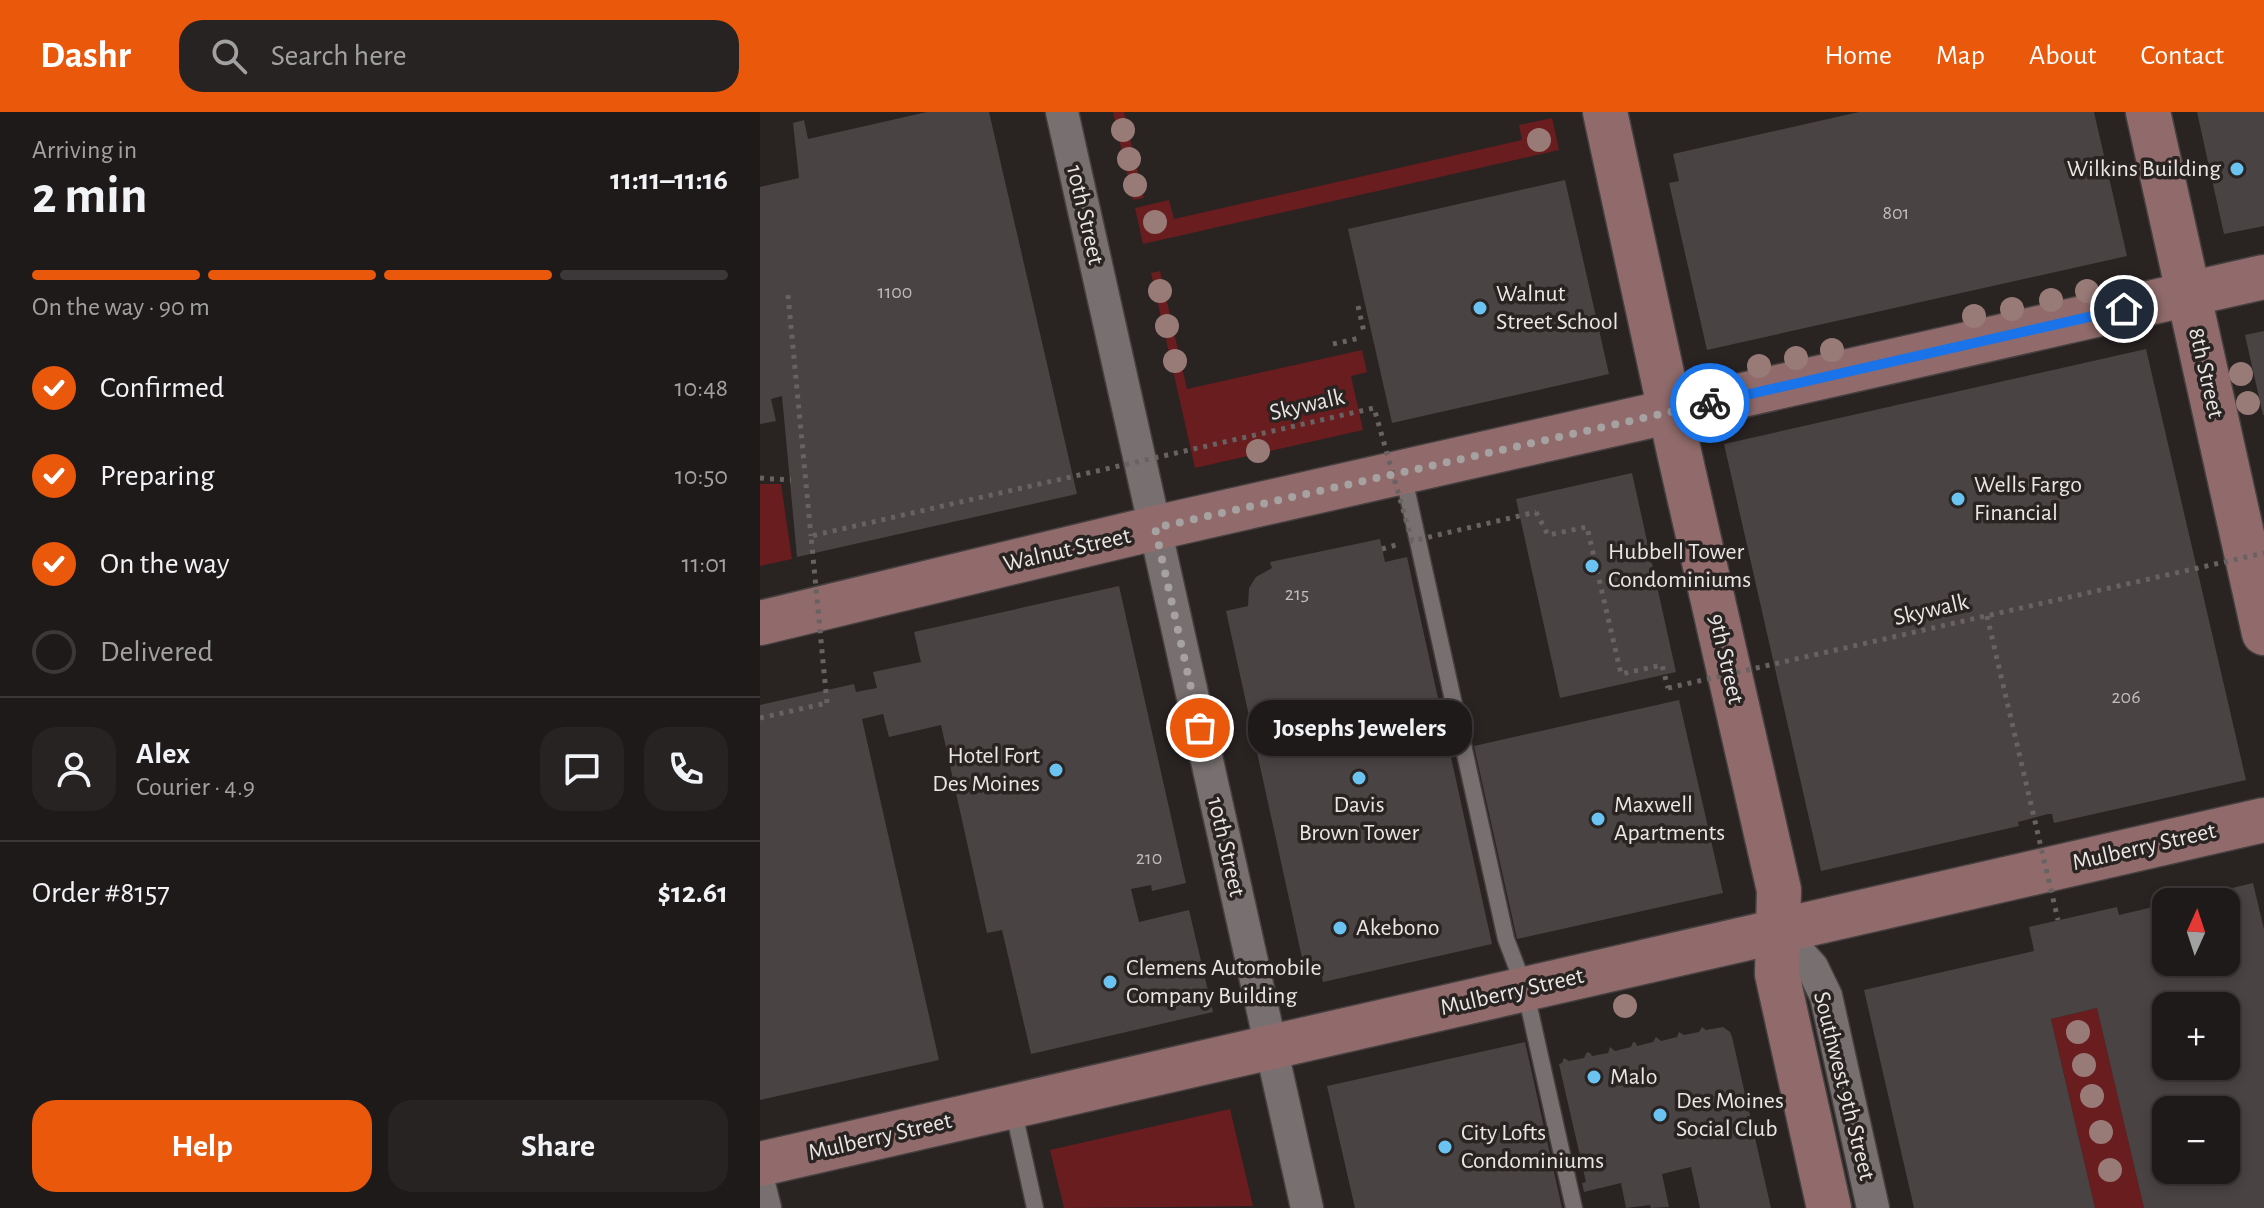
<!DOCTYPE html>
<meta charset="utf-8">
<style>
:root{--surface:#1f1a1a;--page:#272323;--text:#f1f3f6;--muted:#a1a1a2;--line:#3c3839;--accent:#ea580c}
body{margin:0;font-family:"Alegreya Sans",sans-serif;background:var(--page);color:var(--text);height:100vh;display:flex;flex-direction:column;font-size:30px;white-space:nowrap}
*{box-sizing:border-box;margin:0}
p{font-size:26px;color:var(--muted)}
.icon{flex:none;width:44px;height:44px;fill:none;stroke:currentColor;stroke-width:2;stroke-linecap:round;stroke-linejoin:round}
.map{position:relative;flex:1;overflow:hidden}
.sheet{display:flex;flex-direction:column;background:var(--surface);width:760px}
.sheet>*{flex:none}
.needle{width:52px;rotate:3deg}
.buttons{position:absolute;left:1392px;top:776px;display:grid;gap:16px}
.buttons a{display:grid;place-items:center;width:88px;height:88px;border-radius:16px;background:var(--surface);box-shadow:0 4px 12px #0003,0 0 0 2px var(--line);font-size:40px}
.pin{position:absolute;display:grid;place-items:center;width:68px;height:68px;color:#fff;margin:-34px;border:4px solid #fff;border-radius:50%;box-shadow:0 2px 8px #0007}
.courier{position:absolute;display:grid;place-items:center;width:80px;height:80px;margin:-40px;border:6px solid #1a73e8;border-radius:50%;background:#fff;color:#222;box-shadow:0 2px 10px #0007}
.bubble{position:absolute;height:56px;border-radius:24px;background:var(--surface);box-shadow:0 4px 12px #0003,0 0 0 2px var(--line);font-size:26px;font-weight:700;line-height:56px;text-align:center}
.headline em{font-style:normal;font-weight:700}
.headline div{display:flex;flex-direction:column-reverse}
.headline{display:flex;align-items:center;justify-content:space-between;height:136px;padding:0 32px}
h1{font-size:52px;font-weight:700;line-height:60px}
.bar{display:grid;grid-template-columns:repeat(4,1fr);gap:12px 8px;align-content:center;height:96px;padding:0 32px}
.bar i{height:10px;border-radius:6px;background:var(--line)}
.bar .selected{background:var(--accent)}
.bar p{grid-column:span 4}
.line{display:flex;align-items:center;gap:20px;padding:0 32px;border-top:2px solid var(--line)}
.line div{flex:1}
.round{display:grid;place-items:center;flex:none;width:84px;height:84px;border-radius:24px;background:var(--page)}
ol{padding:0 32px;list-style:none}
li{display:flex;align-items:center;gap:24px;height:88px}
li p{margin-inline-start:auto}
li .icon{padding:8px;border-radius:50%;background:var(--accent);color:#fff;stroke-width:4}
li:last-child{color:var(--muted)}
li i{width:44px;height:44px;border:4px solid var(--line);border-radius:50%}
.button{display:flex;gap:16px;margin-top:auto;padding:16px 32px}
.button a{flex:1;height:92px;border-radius:24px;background:var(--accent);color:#fff;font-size:32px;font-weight:700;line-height:92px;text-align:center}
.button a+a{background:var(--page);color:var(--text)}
header{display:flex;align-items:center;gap:48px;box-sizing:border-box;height:112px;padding:0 40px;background:var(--accent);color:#fff}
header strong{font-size:38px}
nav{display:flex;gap:44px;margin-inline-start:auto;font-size:28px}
.search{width:560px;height:72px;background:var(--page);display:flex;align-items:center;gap:20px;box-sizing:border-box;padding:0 28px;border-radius:24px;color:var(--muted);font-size:30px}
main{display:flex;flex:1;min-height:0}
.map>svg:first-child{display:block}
.green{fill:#6a1d1f}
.building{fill:#4a4343;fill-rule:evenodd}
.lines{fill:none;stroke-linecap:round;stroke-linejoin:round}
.lane-casing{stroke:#464040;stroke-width:19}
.street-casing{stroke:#464040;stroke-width:35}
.secondary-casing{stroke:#464040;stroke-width:47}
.path{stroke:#686262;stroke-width:5;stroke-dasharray:4 6;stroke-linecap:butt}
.lane{stroke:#787070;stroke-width:16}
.street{stroke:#787070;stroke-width:32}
.secondary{stroke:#916b6b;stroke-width:44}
.path-bridge{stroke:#686262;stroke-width:5;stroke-dasharray:4 6;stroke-linecap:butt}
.tree{fill:#987a77}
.done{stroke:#a6a2a1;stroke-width:8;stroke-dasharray:0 14.4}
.route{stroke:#1a73e8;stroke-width:10}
.poi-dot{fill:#6ac3f1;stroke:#292322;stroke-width:3}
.labels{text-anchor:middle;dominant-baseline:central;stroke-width:7;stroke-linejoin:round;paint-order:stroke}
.number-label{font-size:20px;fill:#c2bdbd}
.poi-label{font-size:24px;fill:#eae6e6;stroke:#292322;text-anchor:start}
.street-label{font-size:24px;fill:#eae6e6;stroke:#292322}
</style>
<header>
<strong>Dashr</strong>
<div class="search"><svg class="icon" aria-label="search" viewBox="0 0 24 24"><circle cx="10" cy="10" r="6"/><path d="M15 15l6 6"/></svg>Search here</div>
<nav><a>Home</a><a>Map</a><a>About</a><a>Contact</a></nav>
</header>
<main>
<section class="sheet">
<div class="headline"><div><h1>2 min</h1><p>Arriving in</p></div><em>11:11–11:16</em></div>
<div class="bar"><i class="selected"></i><i class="selected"></i><i class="selected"></i><i></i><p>On the way · 90 m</p></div>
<ol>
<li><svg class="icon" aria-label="check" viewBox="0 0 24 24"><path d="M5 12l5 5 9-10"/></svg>Confirmed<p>10:48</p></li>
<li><svg class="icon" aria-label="check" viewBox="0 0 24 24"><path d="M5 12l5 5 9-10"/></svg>Preparing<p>10:50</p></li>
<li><svg class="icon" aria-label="check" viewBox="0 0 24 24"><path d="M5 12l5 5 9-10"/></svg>On the way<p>11:01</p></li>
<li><i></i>Delivered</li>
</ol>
<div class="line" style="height:144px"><a class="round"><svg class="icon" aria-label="person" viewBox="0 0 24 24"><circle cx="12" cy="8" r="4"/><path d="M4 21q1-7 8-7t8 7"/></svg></a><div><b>Alex</b><p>Courier · 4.9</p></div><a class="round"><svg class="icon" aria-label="chat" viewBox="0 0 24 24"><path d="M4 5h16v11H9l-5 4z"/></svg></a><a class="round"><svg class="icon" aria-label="phone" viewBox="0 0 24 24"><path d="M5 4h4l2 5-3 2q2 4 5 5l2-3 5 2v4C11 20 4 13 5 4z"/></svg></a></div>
<div class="line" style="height:104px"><div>Order #8157</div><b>$12.61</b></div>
<div class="button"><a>Help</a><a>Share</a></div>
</section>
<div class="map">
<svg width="1504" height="1096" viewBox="0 0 1504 1096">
<rect width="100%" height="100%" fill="#292322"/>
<g class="green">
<polygon points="353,0 364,0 384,86 373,88"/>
<polygon points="792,6 799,38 383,132 375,96 409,88 414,107 762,28 759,13"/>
<polygon points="400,159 427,277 602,238 607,260 591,264 603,318 435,356 391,161"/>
<polygon points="0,372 21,372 32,447 0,454"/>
<polygon points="1337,896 1384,1096 1335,1096 1291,907"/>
<polygon points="470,997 493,1094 304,1096 290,1038"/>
</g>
<g class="building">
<polygon points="167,0 229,0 317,382 37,445 22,284 11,287 16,309 0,312 0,75 39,66 33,11 44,8 48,27"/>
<polygon points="1099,0 1334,0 1367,144 947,238 909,71 919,69 913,42"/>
<polygon points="1437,0 1504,0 1504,114 1464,122"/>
<polygon points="805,68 849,262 632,311 588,117"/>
<polygon points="1504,219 1504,303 1503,303 1485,223"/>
<polygon points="1386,237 1486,668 1294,711 1292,702 1288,702 1258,710 1259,714 1061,759 964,332"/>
<polygon points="872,361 916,560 800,586 756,387"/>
<polygon points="620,427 625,450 647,445 732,832 563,870 559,851 544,855 466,499 488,494 489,476 496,465 512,456 510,450"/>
<polygon points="359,474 426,771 392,779 391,773 371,777 379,810 429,798 453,900 271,942 242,818 227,821 181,613 129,625 123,602 102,607 179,948 0,988 0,593 94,572 96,580 117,576 113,560 161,550 154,520"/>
<polygon points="919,588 963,781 757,827 714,634"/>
<path d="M1493,771L1504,817V1096H1384L1337,896L1291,907L1335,1096H1154L1104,878L1274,839L1269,815L1357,795L1359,803L1406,792V850H1466V790L1418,789ZM1406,894H1466V954H1406ZM1406,998H1466V1058H1406Z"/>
<polygon points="942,915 946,918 963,915 970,920 972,925 1011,1096 940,1096 931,1055 902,1062 909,1095 891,1096 890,1093 866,1096 861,1071 824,1080 822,1071 826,1070 799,952 802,951 804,946 809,949 824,946 827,940 830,941 832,944 848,941 850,935 855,939 871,935 873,930 876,931 877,934 893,930 896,925 901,929 917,925 919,920 924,923 939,920"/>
<polygon points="765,930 802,1096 595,1096 567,974"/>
</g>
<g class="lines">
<g class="lane-casing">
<g id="lane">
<polyline points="643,362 746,827 765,877 814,1096"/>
<polyline points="253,996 275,1096"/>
</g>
</g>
<g class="street-casing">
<g id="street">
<polyline points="302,0 547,1096"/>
<polyline points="1018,818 1052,855 1066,884 1113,1096"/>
<polyline points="0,1076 5,1096"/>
</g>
</g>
<g class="secondary-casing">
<g id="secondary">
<polyline points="845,0 919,340 1019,778 1017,862 1069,1096"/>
<polyline points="1388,0 1504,521"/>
<polyline points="0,511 395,416 1504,165"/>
<polyline points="0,1052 1504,708"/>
</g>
</g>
<g class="path">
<polyline points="28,183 51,424"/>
<polyline points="598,194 604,220"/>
<polyline points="573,232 600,226"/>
<polyline points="0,366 31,368"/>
<polyline points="776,400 788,423 827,415 861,562 902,553 908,576"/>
<polyline points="622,437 636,433"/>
<polyline points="0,606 67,591"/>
</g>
<use href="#lane" class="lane"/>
<use href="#street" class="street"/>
<use href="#secondary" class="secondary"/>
<g class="path-bridge">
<polyline points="1227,504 1298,808"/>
<polyline points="908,576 1504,441"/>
<polyline points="67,591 51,424 614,296 652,429 776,400"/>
</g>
</g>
<g class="tree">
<circle cx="363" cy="18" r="12"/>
<circle cx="779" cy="28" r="12"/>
<circle cx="369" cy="47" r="12"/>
<circle cx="375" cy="73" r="12"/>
<circle cx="395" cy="110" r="12"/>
<circle cx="400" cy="179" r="12"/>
<circle cx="1327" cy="179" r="12"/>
<circle cx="1291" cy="188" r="12"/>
<circle cx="1252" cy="197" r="12"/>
<circle cx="1214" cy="204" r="12"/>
<circle cx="407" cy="214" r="12"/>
<circle cx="1072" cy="238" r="12"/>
<circle cx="1036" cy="246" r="12"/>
<circle cx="415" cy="249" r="12"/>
<circle cx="999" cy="254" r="12"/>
<circle cx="1481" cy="262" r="12"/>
<circle cx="1488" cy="291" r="12"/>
<circle cx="498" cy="339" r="12"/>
<circle cx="865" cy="894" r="12"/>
<circle cx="1318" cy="920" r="12"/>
<circle cx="1324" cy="953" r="12"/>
<circle cx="1332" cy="984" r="12"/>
<circle cx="1341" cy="1020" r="12"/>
<circle cx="1350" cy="1058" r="12"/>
</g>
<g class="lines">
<polyline class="done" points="440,616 395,416 950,291"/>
<polyline class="route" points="950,291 1364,197"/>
</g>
<g class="poi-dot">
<circle cx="1477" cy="57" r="8"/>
<circle cx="720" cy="196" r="8"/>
<circle cx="1198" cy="387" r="8"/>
<circle cx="832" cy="454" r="8"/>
<circle cx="296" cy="658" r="8"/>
<circle cx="599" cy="666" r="8"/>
<circle cx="838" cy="707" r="8"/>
<circle cx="580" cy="816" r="8"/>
<circle cx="350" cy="870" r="8"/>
<circle cx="834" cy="965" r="8"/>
<circle cx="900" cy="1003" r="8"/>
<circle cx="685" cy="1035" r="8"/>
</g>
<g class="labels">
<g class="number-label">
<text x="1136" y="101">801</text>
<text x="135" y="180">1100</text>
<text x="537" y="482">215</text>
<text x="1366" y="585">206</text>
<text x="389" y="746">210</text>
</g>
<g class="poi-label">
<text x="1461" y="57" text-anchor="end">Wilkins Building</text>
<text x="736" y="182">Walnut<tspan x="736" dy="28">Street School</tspan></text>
<text x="1214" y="373">Wells Fargo<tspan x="1214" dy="28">Financial</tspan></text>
<text x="848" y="440">Hubbell Tower<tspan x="848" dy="28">Condominiums</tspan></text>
<text x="280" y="644" text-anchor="end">Hotel Fort<tspan x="280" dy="28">Des Moines</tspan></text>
<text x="599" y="693" text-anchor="middle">Davis<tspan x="599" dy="28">Brown Tower</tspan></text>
<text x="854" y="693">Maxwell<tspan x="854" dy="28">Apartments</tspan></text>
<text x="596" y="816">Akebono</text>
<text x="366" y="856">Clemens Automobile<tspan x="366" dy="28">Company Building</tspan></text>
<text x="850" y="965">Malo</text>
<text x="916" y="989">Des Moines<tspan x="916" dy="28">Social Club</tspan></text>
<text x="701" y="1021">City Lofts<tspan x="701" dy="28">Condominiums</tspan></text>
</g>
<g class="street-label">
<text transform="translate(325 103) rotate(77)">10th Street</text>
<text transform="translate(1446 261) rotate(77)">8th Street</text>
<text transform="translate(547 293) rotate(-13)">Skywalk</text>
<text transform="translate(307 438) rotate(-13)">Walnut Street</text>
<text transform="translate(1171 498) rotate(-13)">Skywalk</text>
<text transform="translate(966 547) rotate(77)">9th Street</text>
<text transform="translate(466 735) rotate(77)">10th Street</text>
<text transform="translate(1384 735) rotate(-13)">Mulberry Street</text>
<text transform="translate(752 880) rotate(-13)">Mulberry Street</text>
<text transform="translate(1084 974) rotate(76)">Southwest 9th Street</text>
<text transform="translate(120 1025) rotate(-13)">Mulberry Street</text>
</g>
</g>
</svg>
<div class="buttons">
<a><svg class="needle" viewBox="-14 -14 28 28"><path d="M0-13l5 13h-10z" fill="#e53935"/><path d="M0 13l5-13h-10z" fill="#a1a1a2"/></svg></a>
<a>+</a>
<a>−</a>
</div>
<div class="pin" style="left:440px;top:616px;background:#ea580c"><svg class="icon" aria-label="bag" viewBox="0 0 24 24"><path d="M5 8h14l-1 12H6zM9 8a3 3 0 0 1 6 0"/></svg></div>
<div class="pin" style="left:1364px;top:197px;background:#1f2937"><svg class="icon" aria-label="home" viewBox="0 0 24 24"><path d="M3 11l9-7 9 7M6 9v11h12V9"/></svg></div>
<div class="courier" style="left:950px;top:291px"><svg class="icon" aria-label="bike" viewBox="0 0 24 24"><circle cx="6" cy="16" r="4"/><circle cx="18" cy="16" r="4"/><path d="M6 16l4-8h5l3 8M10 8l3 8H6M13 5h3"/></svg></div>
<div class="bubble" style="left:488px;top:588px;width:224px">Josephs Jewelers</div>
</div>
</main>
